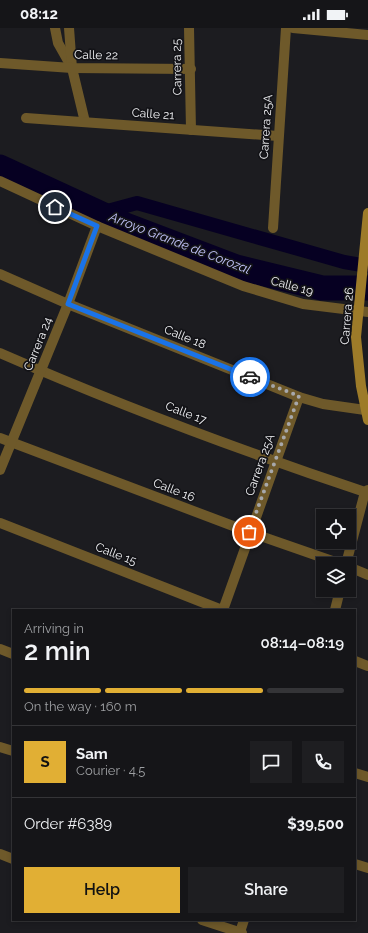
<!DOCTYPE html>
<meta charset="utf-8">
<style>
:root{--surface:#151518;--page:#1e1e21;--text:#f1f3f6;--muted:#9d9fa2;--line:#343437;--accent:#e1af34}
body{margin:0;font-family:Raleway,sans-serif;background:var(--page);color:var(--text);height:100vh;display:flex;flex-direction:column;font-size:15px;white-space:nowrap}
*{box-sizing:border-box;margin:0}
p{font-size:13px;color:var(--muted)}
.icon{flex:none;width:22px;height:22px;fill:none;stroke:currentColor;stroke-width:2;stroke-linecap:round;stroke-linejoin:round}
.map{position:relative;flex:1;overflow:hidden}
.drawer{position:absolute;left:12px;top:581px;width:344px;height:312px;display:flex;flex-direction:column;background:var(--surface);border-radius:0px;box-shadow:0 2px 6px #0003,0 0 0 1px var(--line)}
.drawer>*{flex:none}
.tools{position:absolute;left:316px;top:481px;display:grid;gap:8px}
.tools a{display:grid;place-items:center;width:40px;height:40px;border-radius:0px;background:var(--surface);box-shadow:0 2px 6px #0003,0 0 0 1px var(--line);font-size:20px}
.pin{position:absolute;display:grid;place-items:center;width:34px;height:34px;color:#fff;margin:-17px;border:2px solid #fff;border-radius:50%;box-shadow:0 1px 4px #0007}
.courier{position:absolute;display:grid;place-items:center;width:40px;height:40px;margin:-20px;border:3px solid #1a73e8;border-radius:50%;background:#fff;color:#222;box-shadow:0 1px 5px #0007}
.head em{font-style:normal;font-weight:600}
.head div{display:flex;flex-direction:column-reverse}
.head{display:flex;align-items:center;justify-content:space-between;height:68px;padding:0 12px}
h1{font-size:26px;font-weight:600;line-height:30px}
.bar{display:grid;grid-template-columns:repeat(4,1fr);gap:6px 4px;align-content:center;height:48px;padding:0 12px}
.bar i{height:5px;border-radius:3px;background:var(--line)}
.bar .active{background:var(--accent)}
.bar p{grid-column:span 4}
.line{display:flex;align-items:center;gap:10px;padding:0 12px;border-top:1px solid var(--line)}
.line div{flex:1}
.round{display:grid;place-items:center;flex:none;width:42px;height:42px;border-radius:0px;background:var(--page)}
.cta{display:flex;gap:8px;margin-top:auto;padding:8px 12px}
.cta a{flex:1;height:46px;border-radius:0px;background:var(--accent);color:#111;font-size:16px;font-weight:600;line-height:46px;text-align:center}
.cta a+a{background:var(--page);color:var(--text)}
.status{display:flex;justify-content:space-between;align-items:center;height:28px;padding:0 20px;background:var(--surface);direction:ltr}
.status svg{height:11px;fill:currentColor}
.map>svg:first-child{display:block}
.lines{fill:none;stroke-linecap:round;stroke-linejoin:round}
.canal{stroke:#060022;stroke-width:14}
.river{stroke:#060022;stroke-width:25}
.minor{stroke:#6e592a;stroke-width:10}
.tertiary{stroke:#6e592a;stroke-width:10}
.secondary{stroke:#9d7b29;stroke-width:10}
.done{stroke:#a7a8ab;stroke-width:4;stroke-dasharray:0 7.2}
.route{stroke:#1a73e8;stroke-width:5}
.labels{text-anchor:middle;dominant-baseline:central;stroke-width:3.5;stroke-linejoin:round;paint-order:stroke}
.street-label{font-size:12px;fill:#f2f3f6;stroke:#131317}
.water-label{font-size:13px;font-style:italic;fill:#c3c5fc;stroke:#131317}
</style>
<div class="status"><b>08:12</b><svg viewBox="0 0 49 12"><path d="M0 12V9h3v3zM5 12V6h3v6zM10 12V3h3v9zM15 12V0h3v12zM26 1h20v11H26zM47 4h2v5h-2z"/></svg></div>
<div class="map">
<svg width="368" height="905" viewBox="0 0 368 905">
<rect width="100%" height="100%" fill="#1c1c20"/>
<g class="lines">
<polyline class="canal" points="100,185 137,175 344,234 368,238"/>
<polyline class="river" points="0,139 128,198 236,239 322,260 368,260"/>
<g class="minor">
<polyline points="55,0 58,15 71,38"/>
<polyline points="69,0 72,40 85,94"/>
<polyline points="189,0 191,102"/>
<polyline points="293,0 368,7"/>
<polyline points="0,35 72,40 191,41"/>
<polyline points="26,90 278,108"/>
<polyline points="0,153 97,198 243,258 303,276 368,284"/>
<polyline points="273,200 286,0"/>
<path d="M0,325C119,377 242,423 365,464"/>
<polyline points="0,410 249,504 341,536"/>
<polyline points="0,442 68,276 97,198"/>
<polyline points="0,495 222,582"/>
<polyline points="346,536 365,464 368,462"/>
<polyline points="349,539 368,547"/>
<polyline points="223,582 299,369"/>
<polyline points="335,582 340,562"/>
<polyline points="0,621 13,626"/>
<polyline points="355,633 368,638"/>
<polyline points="0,719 13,723"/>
<polyline points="355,745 368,749"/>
<polyline points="355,836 368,840"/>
<polyline points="240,904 244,892"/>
</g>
<g class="tertiary">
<polyline points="0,246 68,276 299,369 323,376 365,382"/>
<polyline points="0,826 13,831"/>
<polyline points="202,892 242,905"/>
</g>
<polyline class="secondary" points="368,185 356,309 361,358 368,392"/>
</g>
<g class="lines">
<polyline class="done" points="249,504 299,368 250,349"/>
<polyline class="route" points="55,179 97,198 68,276 250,349"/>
</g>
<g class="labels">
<g class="street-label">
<text transform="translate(96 27) rotate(1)">Calle 22</text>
<text transform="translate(177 39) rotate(-91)">Carrera 25</text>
<text transform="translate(153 86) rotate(4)">Calle 21</text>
<text transform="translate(266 99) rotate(-86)">Carrera 25A</text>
<text transform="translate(292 258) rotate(15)">Calle 19</text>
<text transform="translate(347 288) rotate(-85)">Carrera 26</text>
<text transform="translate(185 309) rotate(22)">Calle 18</text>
<text transform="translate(38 316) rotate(-68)">Carrera 24</text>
<text transform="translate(186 385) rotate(21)">Calle 17</text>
<text transform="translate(260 437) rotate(-70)">Carrera 25A</text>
<text transform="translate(174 462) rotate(21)">Calle 16</text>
<text transform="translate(116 526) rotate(21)">Calle 15</text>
</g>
<g class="water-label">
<text transform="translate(180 215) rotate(21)">Arroyo Grande de Corozal</text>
</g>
</g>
</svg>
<div class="tools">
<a><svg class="icon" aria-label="locate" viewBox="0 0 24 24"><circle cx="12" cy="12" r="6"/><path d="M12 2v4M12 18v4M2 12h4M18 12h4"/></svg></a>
<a><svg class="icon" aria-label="layers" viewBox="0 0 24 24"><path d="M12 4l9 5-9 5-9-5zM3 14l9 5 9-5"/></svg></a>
</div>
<div class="pin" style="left:249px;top:504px;background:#ea580c"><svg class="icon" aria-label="bag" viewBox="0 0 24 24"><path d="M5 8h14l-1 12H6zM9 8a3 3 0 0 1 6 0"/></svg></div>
<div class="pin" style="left:55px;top:179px;background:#1f2937"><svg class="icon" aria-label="home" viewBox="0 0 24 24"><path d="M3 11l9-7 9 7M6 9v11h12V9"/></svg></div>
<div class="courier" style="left:250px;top:349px"><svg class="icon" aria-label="car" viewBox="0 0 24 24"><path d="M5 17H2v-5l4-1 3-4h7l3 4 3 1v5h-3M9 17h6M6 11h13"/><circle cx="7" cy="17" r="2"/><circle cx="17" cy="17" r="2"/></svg></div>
<section class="drawer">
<div class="head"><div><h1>2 min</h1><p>Arriving in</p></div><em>08:14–08:19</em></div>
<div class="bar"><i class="active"></i><i class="active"></i><i class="active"></i><i></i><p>On the way · 160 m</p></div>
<div class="line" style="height:72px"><b class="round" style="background:var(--accent);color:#111">S</b><div><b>Sam</b><p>Courier · 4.5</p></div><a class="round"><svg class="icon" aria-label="chat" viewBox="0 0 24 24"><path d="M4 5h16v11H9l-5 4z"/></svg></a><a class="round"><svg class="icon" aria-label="phone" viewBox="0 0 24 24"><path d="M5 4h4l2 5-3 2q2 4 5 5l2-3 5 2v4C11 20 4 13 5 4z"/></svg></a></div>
<div class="line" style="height:52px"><div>Order #6389</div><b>$39,500</b></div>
<div class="cta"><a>Help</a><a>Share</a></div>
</section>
</div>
